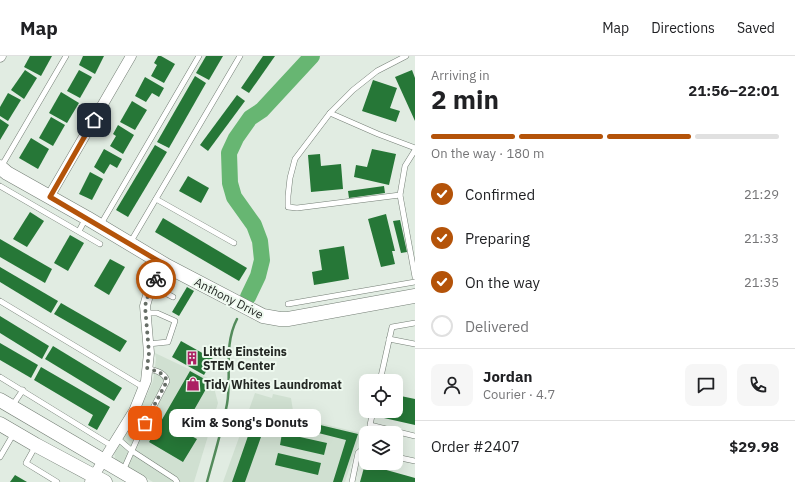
<!DOCTYPE html>
<meta charset="utf-8">
<style>
:root{--surface:#fff;--page:#f6f6f6;--text:#202124;--muted:#757577;--line:#e0e0e0;--accent:#b45309}
body{margin:0;font-family:"IBM Plex Sans",sans-serif;background:var(--page);color:var(--text);height:100vh;display:flex;flex-direction:column;font-size:15px;white-space:nowrap}
*{box-sizing:border-box;margin:0}
p{font-size:13px;color:var(--muted)}
.icon{flex:none;width:22px;height:22px;fill:none;stroke:currentColor;stroke-width:2;stroke-linecap:round;stroke-linejoin:round}
.map{position:relative;flex:1;overflow:hidden}
.details{display:flex;flex-direction:column;background:var(--surface);width:380px}
.details>*{flex:none}
.tools{position:absolute;left:359px;top:318px;display:grid;gap:8px}
.tools a{display:grid;place-items:center;width:44px;height:44px;border-radius:8px;background:var(--surface);box-shadow:0 4px 16px #0002;font-size:20px}
.pin{position:absolute;display:grid;place-items:center;width:34px;height:34px;color:#fff;margin:-17px;border-radius:8px;box-shadow:0 2px 6px #0006}
.courier{position:absolute;display:grid;place-items:center;width:40px;height:40px;margin:-20px;border:3px solid #b45309;border-radius:50%;background:#fff;color:#222;box-shadow:0 1px 5px #0007}
.bubble{position:absolute;height:28px;border-radius:8px;background:var(--surface);box-shadow:0 4px 16px #0002;font-size:13px;font-weight:700;line-height:28px;text-align:center}
.head em{font-style:normal;font-weight:700}
.head div{display:flex;flex-direction:column-reverse}
.head{display:flex;align-items:center;justify-content:space-between;height:68px;padding:0 16px}
h1{font-size:26px;font-weight:700;line-height:30px}
.bar{display:grid;grid-template-columns:repeat(4,1fr);gap:6px 4px;align-content:center;height:48px;padding:0 16px}
.bar i{height:5px;border-radius:3px;background:var(--line)}
.bar .selected{background:var(--accent)}
.bar p{grid-column:span 4}
.line{display:flex;align-items:center;gap:10px;padding:0 16px;border-top:1px solid var(--line)}
.line div{flex:1}
.round{display:grid;place-items:center;flex:none;width:42px;height:42px;border-radius:8px;background:var(--page)}
ol{padding:0 16px;list-style:none}
li{display:flex;align-items:center;gap:12px;height:44px}
li p{margin-inline-start:auto}
li .icon{padding:4px;border-radius:50%;background:var(--accent);color:#fff;stroke-width:4}
li:last-child{color:var(--muted)}
li i{width:22px;height:22px;border:2px solid var(--line);border-radius:50%}
header{display:flex;align-items:center;gap:24px;box-sizing:border-box;height:56px;padding:0 20px;background:var(--surface);border-bottom:1px solid var(--line)}
header strong{font-size:19px}
nav{display:flex;gap:22px;margin-inline-start:auto;font-size:14px}
main{display:flex;flex:1;min-height:0}
.map>svg:first-child{display:block}
.built{fill:#d0e0d1}
.lines{fill:none;stroke-linecap:round;stroke-linejoin:round}
.stream{stroke:#538b5b;stroke-width:2.5}
.river{stroke:#67b672;stroke-width:16}
.building{fill:#267737}
.lane-casing{stroke:#747e75;stroke-width:6}
.street-casing{stroke:#747e75;stroke-width:11}
.secondary-casing{stroke:#747e75;stroke-width:15}
.lane{stroke:#fff;stroke-width:5}
.street{stroke:#fff;stroke-width:10}
.secondary{stroke:#fff;stroke-width:14}
.done{stroke:#666d66;stroke-width:4;stroke-dasharray:0 7.2}
.route{stroke:#b45309;stroke-width:5}
.labels{text-anchor:middle;dominant-baseline:central;stroke-width:4;stroke-linejoin:round;paint-order:stroke}
.street-label{font-size:12px;fill:#242824;stroke:#eef9ef}
.poi-label{font-size:12px;font-weight:bold;fill:#242824;stroke:#eef9ef;text-anchor:start}
</style>
<header>
<strong>Map</strong>
<nav><a>Map</a><a>Directions</a><a>Saved</a></nav>
</header>
<main>
<div class="map">
<svg width="415" height="426" viewBox="0 0 415 426">
<rect width="100%" height="100%" fill="#e1ece2"/>
<g class="built">
<polygon points="155,297 212,324 218,347 194,426 153,426 116,404 115,402 114,396 147,339 153,325 156,303"/>
<polygon points="255,337 272,342 273,338 291,342 294,361 361,377 345,426 223,426"/>
</g>
<g class="lines">
<path class="stream" d="M207,426C214,400 222,374 227,348C232,320 223,290 237,263"/>
<polyline class="river" points="248,241 258,220 262,204 260,185 254,169 234,141 230,127 229,97 236,82 250,62 262,54 312,0"/>
</g>
<g class="building">
<polygon points="30,0 52,0 41,20 24,11"/>
<polygon points="83,0 104,0 95,18 79,9"/>
<polygon points="158,0 161,0 175,8 164,27 151,20 157,9 154,7"/>
<polygon points="206,0 223,0 209,24 196,17"/>
<polygon points="263,0 275,0 249,37 241,32"/>
<polygon points="25,14 37,22 24,43 11,34"/>
<polygon points="79,14 92,21 80,42 67,35"/>
<polygon points="412,14 415,22 415,65 395,21"/>
<polygon points="195,20 206,27 169,92 157,86"/>
<polygon points="145,21 164,32 159,41 152,37 146,46 135,40"/>
<polygon points="373,24 397,32 390,52 400,55 396,66 362,55"/>
<polygon points="61,36 79,47 67,67 49,57"/>
<polygon points="8,37 21,44 8,65 0,60 0,51"/>
<polygon points="237,39 245,45 208,95 200,89"/>
<polygon points="132,45 147,54 135,74 120,66"/>
<polygon points="51,61 65,69 53,90 39,82"/>
<polygon points="0,63 9,69 0,84"/>
<polygon points="118,69 134,79 123,98 110,90 116,80 113,78"/>
<polygon points="31,82 49,93 38,113 19,102"/>
<polygon points="155,89 167,96 128,161 116,154"/>
<polygon points="104,93 122,103 117,112 110,108 104,118 94,111"/>
<polygon points="372,93 396,98 389,129 354,121 356,109 367,111"/>
<polygon points="320,98 321,110 341,108 343,133 311,136 308,99"/>
<polygon points="90,116 103,123 92,144 79,138"/>
<polygon points="188,120 209,132 201,147 179,135"/>
<polygon points="384,130 385,137 349,142 348,135"/>
<polygon points="30,156 44,165 27,191 13,183"/>
<polygon points="386,158 395,195 392,195 395,208 381,211 368,163"/>
<polygon points="163,162 247,212 239,225 155,176"/>
<polygon points="400,164 407,196 401,197 393,165"/>
<polygon points="70,179 84,187 68,215 54,207"/>
<polygon points="0,183 52,213 45,227 0,201"/>
<polygon points="344,190 349,223 314,229 312,216 322,214 319,194"/>
<polygon points="110,203 125,211 109,239 94,230"/>
<polygon points="0,211 58,245 51,257 0,226"/>
<polygon points="187,231 194,235 179,260 172,256"/>
<polygon points="61,247 127,285 120,296 54,258"/>
<polygon points="0,260 49,290 42,303 0,277"/>
<polygon points="181,285 213,303 204,319 172,301"/>
<polygon points="0,287 38,309 31,322 0,304"/>
<polygon points="53,290 122,332 114,345 45,303"/>
<polygon points="41,311 110,351 97,374 88,369 93,359 34,324"/>
<polygon points="190,315 210,326 182,375 197,383 183,406 149,386"/>
<polygon points="396,339 415,343 415,369 384,362 386,355 396,355"/>
<polygon points="257,354 358,378 342,426 333,426 346,384 267,364 245,426 232,426"/>
<polygon points="282,377 327,387 324,399 280,389"/>
<polygon points="278,397 321,407 318,419 275,409"/>
<polygon points="365,408 415,422 415,426 360,426"/>
<polygon points="15,419 27,426 10,426"/>
</g>
<g class="lines">
<g class="lane-casing">
<g id="lane">
<polyline points="330,57 378,78 415,92"/>
<polyline points="415,94 405,110 400,139 415,221"/>
<polyline points="1,111 66,0"/>
<polyline points="0,130 100,188"/>
<polyline points="400,139 297,152 288,151 288,140 290,122 295,103 330,57 353,34 377,15 406,0"/>
<polyline points="156,143 234,187"/>
<polyline points="101,168 199,0"/>
<polyline points="79,175 86,162"/>
<polyline points="130,187 240,0"/>
<polyline points="152,230 173,241"/>
<polyline points="0,245 143,331"/>
<polyline points="288,248 415,226"/>
<polyline points="145,257 157,257 175,265 168,286 148,288"/>
<polyline points="389,283 415,288"/>
<polyline points="0,321 112,390"/>
<polyline points="380,325 392,271 415,267"/>
<polyline points="12,350 23,334"/>
<polyline points="373,355 370,369 415,380"/>
<polyline points="117,382 132,395 175,423 177,426"/>
<polyline points="35,391 26,407 57,426"/>
<polyline points="0,401 14,377"/>
<polyline points="396,401 415,405"/>
<path d="M123,415L138,381L167,325C165,316 155,315 147,312"/>
<polyline points="352,426 358,397 364,392 366,392"/>
</g>
</g>
<g class="street-casing">
<g id="street">
<polyline points="0,1 1,0"/>
<polyline points="49,141 131,0"/>
<polyline points="90,426 134,355 146,325 149,297 145,250 149,236 157,222 167,210"/>
</g>
</g>
<g class="secondary-casing">
<g id="secondary">
<polyline points="0,111 7,117 87,162 167,210 263,260 280,263 288,263 415,240"/>
<polyline points="0,344 140,426"/>
<polyline points="0,368 36,389 105,426"/>
</g>
</g>
<use href="#lane" class="lane"/>
<use href="#street" class="street"/>
<use href="#secondary" class="secondary"/>
</g>
<g class="lines">
<path class="done" d="M145,367L167,325C164,316 155,315 147,312L149,297L145,250L149,236L156,223"/>
<polyline class="route" points="94,64 50,141 167,210 156,223"/>
</g>
<defs>
<g id="building-bare" transform="scale(1.08)"><path d="M-4-6H4V6H1V3H-1V6H-4ZM-2.5-4.3h1.7v1.8h-1.7ZM.8-4.3h1.7v1.8H.8ZM-2.5-1h1.7V.8h-1.7ZM.8-1h1.7V.8H.8Z" fill="#ab2163" stroke="#eef9ef" stroke-width="2.5" paint-order="stroke"/></g>
<g id="shop-bare" transform="scale(1.08)"><path d="M-5-2.5h2.3a2.7 3.5 0 0 1 5.4 0H5L5.5 6h-11ZM-1.5-2.5h3a1.5 2.3 0 0 0-3 0Z" fill="#ab2163" stroke="#eef9ef" stroke-width="2.5" paint-order="stroke"/></g>
</defs>
<g fill-rule="evenodd">
<use href="#building-bare" x="192" y="302"/>
<use href="#shop-bare" x="193" y="328"/>
</g>
<g class="labels">
<g class="street-label">
<text transform="translate(229 242) rotate(27)">Anthony Drive</text>
</g>
<g class="poi-label">
<text x="203" y="295">Little Einsteins<tspan x="203" dy="14">STEM Center</tspan></text>
<text x="204" y="328">Tidy Whites Laundromat</text>
</g>
</g>
</svg>
<div class="tools">
<a><svg class="icon" aria-label="locate" viewBox="0 0 24 24"><circle cx="12" cy="12" r="6"/><path d="M12 2v4M12 18v4M2 12h4M18 12h4"/></svg></a>
<a><svg class="icon" aria-label="layers" viewBox="0 0 24 24"><path d="M12 4l9 5-9 5-9-5zM3 14l9 5 9-5"/></svg></a>
</div>
<div class="pin" style="left:145px;top:367px;background:#ea580c"><svg class="icon" aria-label="bag" viewBox="0 0 24 24"><path d="M5 8h14l-1 12H6zM9 8a3 3 0 0 1 6 0"/></svg></div>
<div class="pin" style="left:94px;top:64px;background:#1f2937"><svg class="icon" aria-label="home" viewBox="0 0 24 24"><path d="M3 11l9-7 9 7M6 9v11h12V9"/></svg></div>
<div class="courier" style="left:156px;top:223px"><svg class="icon" aria-label="bike" viewBox="0 0 24 24"><circle cx="6" cy="16" r="4"/><circle cx="18" cy="16" r="4"/><path d="M6 16l4-8h5l3 8M10 8l3 8H6M13 5h3"/></svg></div>
<div class="bubble" style="left:169px;top:353px;width:152px">Kim &amp; Song's Donuts</div>
</div>
<section class="details">
<div class="head"><div><h1>2 min</h1><p>Arriving in</p></div><em>21:56–22:01</em></div>
<div class="bar"><i class="selected"></i><i class="selected"></i><i class="selected"></i><i></i><p>On the way · 180 m</p></div>
<ol>
<li><svg class="icon" aria-label="check" viewBox="0 0 24 24"><path d="M5 12l5 5 9-10"/></svg>Confirmed<p>21:29</p></li>
<li><svg class="icon" aria-label="check" viewBox="0 0 24 24"><path d="M5 12l5 5 9-10"/></svg>Preparing<p>21:33</p></li>
<li><svg class="icon" aria-label="check" viewBox="0 0 24 24"><path d="M5 12l5 5 9-10"/></svg>On the way<p>21:35</p></li>
<li><i></i>Delivered</li>
</ol>
<div class="line" style="height:72px"><a class="round"><svg class="icon" aria-label="person" viewBox="0 0 24 24"><circle cx="12" cy="8" r="4"/><path d="M4 21q1-7 8-7t8 7"/></svg></a><div><b>Jordan</b><p>Courier · 4.7</p></div><a class="round"><svg class="icon" aria-label="chat" viewBox="0 0 24 24"><path d="M4 5h16v11H9l-5 4z"/></svg></a><a class="round"><svg class="icon" aria-label="phone" viewBox="0 0 24 24"><path d="M5 4h4l2 5-3 2q2 4 5 5l2-3 5 2v4C11 20 4 13 5 4z"/></svg></a></div>
<div class="line" style="height:52px"><div>Order #2407</div><b>$29.98</b></div>
</section>
</main>
